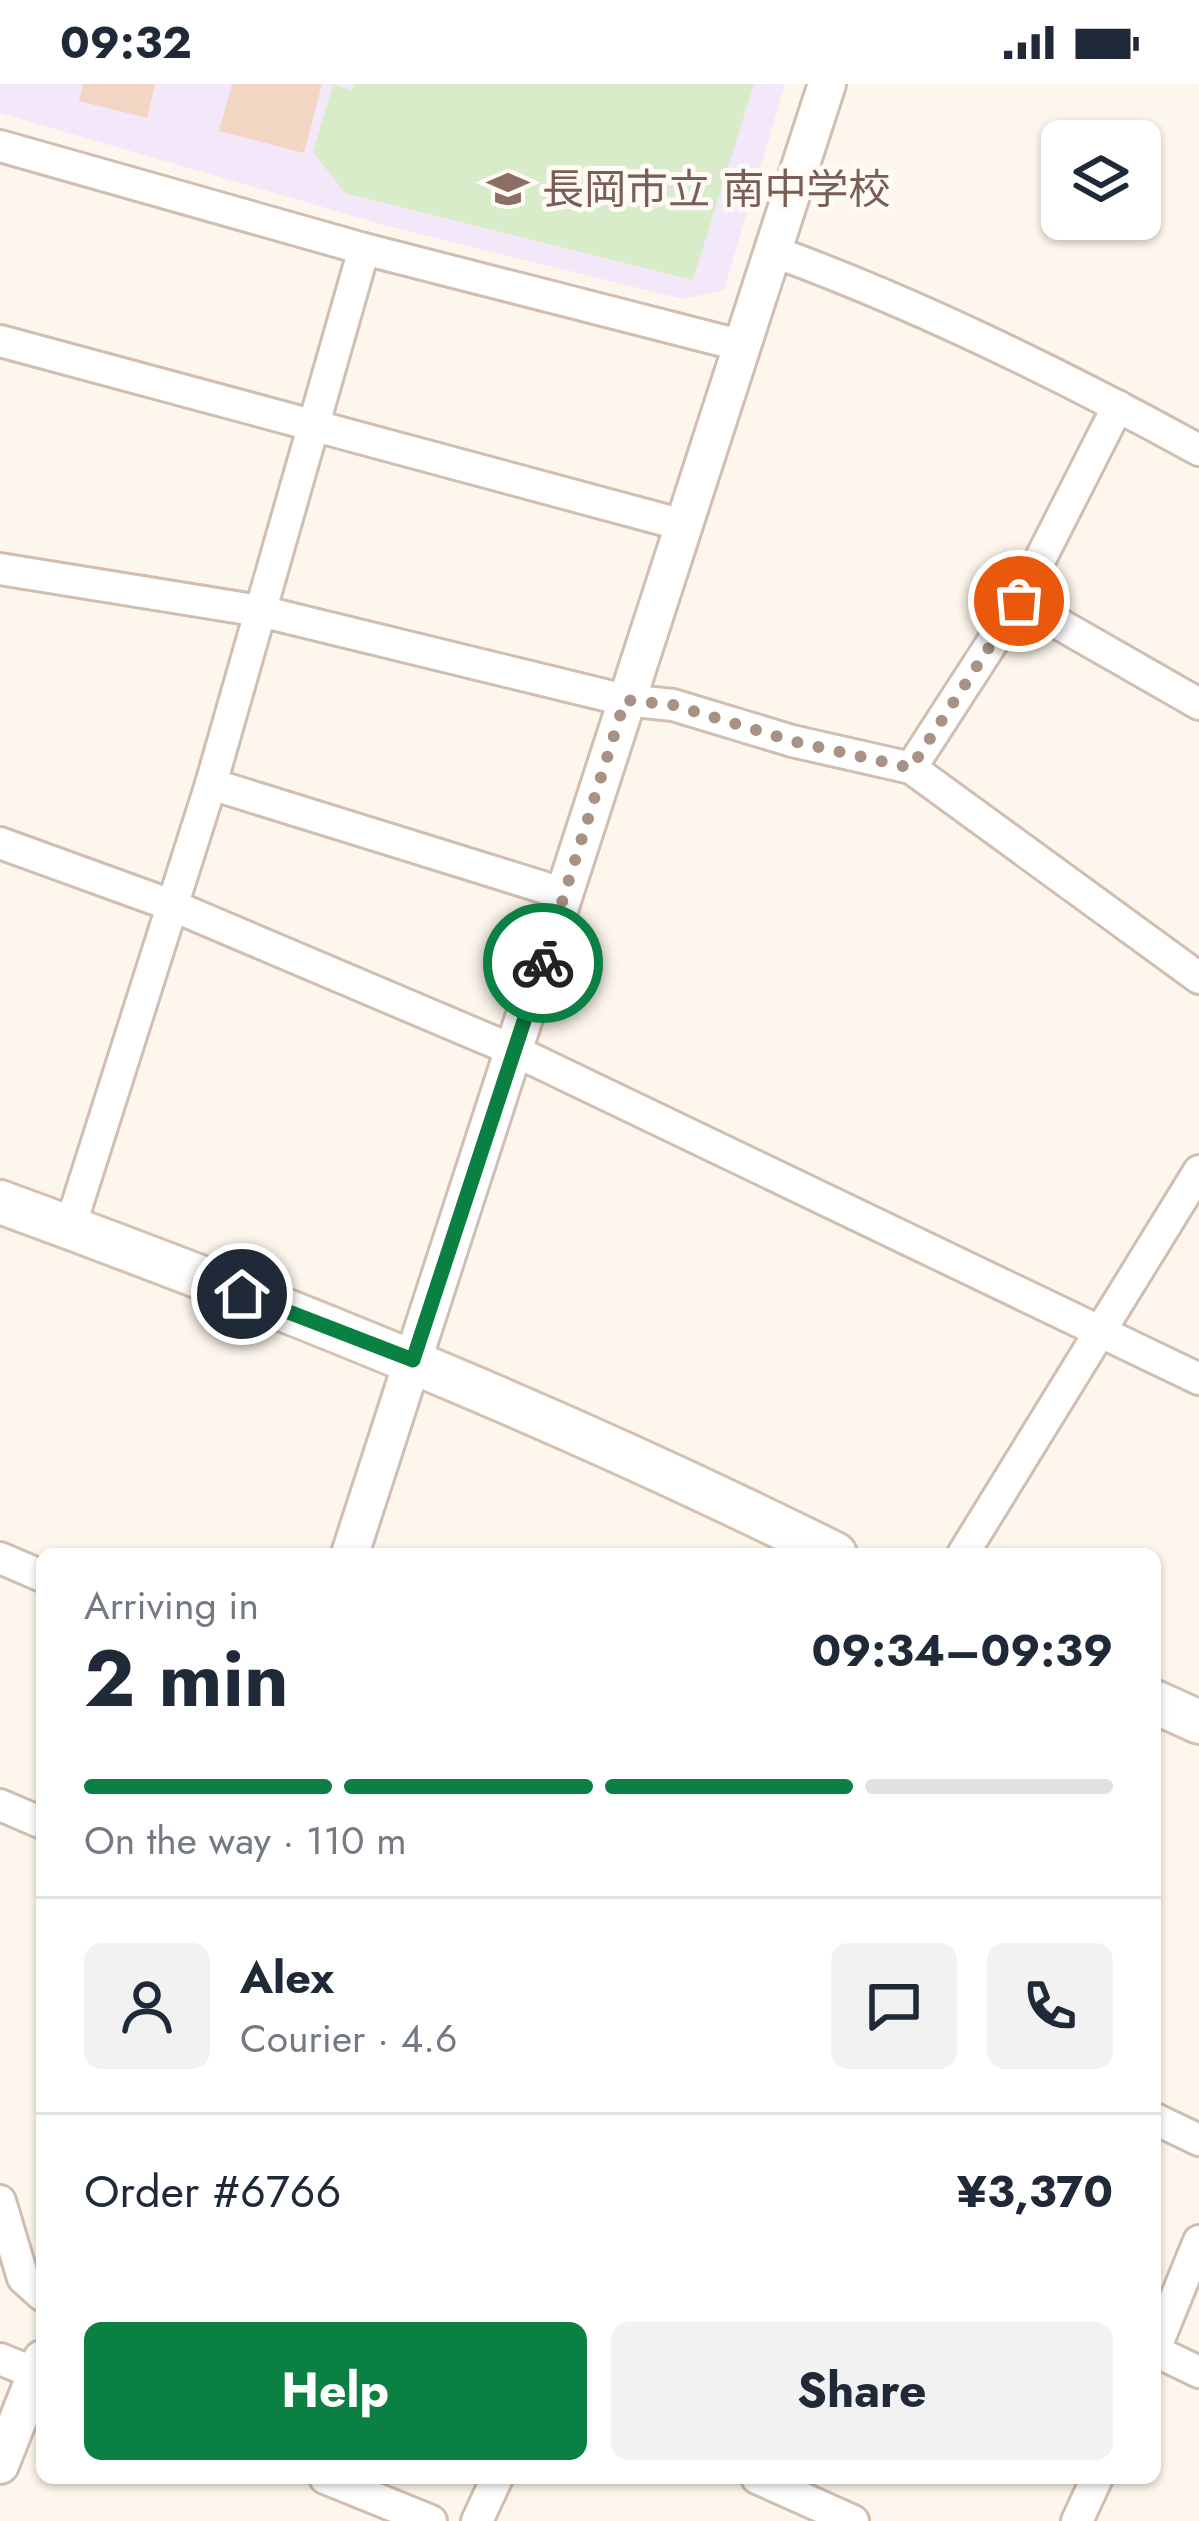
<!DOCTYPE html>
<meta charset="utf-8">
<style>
:root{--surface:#fff;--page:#f2f2f3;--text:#1f2937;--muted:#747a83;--line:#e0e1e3;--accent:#0b8043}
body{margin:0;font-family:Jost,"Noto Sans JP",sans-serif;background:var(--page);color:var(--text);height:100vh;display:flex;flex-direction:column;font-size:45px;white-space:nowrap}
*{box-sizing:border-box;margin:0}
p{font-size:39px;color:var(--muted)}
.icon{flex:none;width:66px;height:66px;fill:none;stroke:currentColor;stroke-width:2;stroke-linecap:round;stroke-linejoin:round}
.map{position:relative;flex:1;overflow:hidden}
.drawer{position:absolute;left:36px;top:1464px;width:1125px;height:936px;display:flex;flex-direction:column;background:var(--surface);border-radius:18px;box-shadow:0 3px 9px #0004}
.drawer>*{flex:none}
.tools{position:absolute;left:1041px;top:36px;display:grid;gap:24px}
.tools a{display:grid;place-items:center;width:120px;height:120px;border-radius:18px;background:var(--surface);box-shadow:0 3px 9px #0004;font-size:60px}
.pin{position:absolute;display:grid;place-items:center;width:102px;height:102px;color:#fff;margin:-51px;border:6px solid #fff;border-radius:50%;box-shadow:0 3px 12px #0007}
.courier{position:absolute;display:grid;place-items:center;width:120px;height:120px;margin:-60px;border:9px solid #0b8043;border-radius:50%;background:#fff;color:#222;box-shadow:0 3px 15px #0007}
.overview em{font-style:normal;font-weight:700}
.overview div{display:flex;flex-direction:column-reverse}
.overview{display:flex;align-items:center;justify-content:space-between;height:204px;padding:0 48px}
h1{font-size:78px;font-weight:700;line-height:90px}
.bar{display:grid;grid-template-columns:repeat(4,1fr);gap:18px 12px;align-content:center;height:144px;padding:0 48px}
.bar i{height:15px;border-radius:9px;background:var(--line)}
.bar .selected{background:var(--accent)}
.bar p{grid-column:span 4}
.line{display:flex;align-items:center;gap:30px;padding:0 48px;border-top:3px solid var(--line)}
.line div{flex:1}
.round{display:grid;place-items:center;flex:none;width:126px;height:126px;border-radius:18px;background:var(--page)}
.button{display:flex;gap:24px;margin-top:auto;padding:24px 48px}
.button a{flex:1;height:138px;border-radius:18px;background:var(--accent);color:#fff;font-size:48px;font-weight:700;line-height:138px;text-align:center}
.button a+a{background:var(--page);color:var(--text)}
.status{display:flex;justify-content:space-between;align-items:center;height:84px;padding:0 60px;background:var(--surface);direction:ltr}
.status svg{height:33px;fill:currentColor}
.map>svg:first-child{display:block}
.education{fill:#f3e8fa}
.green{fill:#d8ecc9}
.building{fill:#f3d5c3}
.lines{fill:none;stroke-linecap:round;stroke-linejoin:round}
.minor-casing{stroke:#d1beb0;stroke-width:36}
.tertiary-casing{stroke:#d1beb0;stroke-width:42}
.secondary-casing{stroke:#d6c0b0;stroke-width:48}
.minor{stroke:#fff;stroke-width:30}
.tertiary{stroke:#fff;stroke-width:36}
.secondary{stroke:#fff;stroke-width:42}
.done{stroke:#a89285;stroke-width:12;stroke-dasharray:0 21.6}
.route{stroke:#0b8043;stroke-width:15}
.labels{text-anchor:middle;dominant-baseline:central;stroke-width:10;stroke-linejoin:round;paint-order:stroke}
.education-label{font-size:42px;fill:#785e54;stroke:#fffaf3;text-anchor:start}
</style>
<div class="status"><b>09:32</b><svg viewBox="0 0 49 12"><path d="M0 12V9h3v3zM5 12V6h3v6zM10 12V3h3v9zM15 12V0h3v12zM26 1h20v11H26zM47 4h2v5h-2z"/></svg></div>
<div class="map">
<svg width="1199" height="2437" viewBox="0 0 1199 2437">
<rect width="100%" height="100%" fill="#fdf6ec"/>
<polygon class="education" points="0,0 785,0 724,206 683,215 388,142 0,29"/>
<polygon class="green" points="333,0 352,6 354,0 754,0 693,196 345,109 313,68"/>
<g class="building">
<polygon points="83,0 155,0 147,34 79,17"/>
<polygon points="232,0 322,0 304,69 219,47"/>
</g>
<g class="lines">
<g class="minor-casing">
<g id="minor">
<polyline points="0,62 364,165 743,262"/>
<path d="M775,168C920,221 1064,292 1199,366"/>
<polyline points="0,257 683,441"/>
<polyline points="0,485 260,527 625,616 673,621 792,657 911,684 1199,894"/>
<polyline points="1019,517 1199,620"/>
<polyline points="911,684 1019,517 1118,322"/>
<polyline points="211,700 565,810"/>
<polyline points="0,759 171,821 515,967 1199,1295"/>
<polyline points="70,1143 211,700 364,165"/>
<polyline points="963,1470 1199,1087"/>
<polyline points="0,1474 42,1492"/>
<polyline points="0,1721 42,1739"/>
<polyline points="1155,2035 1199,2056"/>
<polyline points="0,2117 23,2194 42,2211"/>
<polyline points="1155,2265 1199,2157"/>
<polyline points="1155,2267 1199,2288"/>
<polyline points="0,2275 42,2292"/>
<polyline points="325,2394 431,2437"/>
<polyline points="757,2394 853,2437"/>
<polyline points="477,2437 497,2394"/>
<polyline points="1077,2437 1097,2394"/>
</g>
</g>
<g class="tertiary-casing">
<g id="tertiary">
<polyline points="350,1470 827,0"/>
<polyline points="0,2381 42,2275"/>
</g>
</g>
<g class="secondary-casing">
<g id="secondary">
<path d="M0,1118C285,1222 564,1335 835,1470"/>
<polyline points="1155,1618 1199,1638"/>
</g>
</g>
<use href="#minor" class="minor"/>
<use href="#tertiary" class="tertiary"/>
<use href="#secondary" class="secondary"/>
</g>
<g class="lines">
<polyline class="done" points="543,879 625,616 673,621 792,657 911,684 1019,517"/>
<polyline class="route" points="242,1210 413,1276 543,879"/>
</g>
<defs>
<g id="school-bare" transform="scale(3.24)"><path d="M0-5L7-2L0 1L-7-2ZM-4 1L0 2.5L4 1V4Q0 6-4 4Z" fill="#8d6e63" stroke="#fffaf3" stroke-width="2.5" paint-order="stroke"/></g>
</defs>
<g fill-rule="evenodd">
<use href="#school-bare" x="508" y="105"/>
</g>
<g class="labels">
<g class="education-label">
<text x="542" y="105">長岡市立 南中学校</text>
</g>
</g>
</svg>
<div class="tools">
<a><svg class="icon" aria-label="layers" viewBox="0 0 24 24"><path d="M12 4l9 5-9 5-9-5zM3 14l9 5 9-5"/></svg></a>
</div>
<div class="pin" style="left:1019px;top:517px;background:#ea580c"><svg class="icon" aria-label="bag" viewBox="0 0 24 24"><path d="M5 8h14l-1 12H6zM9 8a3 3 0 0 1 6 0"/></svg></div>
<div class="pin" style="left:242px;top:1210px;background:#1f2937"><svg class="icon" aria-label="home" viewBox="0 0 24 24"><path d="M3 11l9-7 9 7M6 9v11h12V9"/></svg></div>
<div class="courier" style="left:543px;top:879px"><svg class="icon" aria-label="bike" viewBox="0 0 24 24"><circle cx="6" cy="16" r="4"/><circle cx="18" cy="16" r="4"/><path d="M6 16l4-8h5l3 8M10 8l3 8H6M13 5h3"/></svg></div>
<section class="drawer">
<div class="overview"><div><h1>2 min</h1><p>Arriving in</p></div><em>09:34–09:39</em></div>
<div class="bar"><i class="selected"></i><i class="selected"></i><i class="selected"></i><i></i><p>On the way · 110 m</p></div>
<div class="line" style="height:216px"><a class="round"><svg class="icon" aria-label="person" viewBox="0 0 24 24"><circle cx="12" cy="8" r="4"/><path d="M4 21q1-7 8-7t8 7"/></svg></a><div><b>Alex</b><p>Courier · 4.6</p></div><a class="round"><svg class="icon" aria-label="chat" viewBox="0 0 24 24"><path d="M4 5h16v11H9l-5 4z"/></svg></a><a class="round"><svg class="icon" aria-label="phone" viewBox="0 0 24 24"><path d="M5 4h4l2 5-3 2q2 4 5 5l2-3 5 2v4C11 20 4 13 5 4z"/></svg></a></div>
<div class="line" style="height:156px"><div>Order #6766</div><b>¥3,370</b></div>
<div class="button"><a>Help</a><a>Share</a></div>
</section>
</div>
